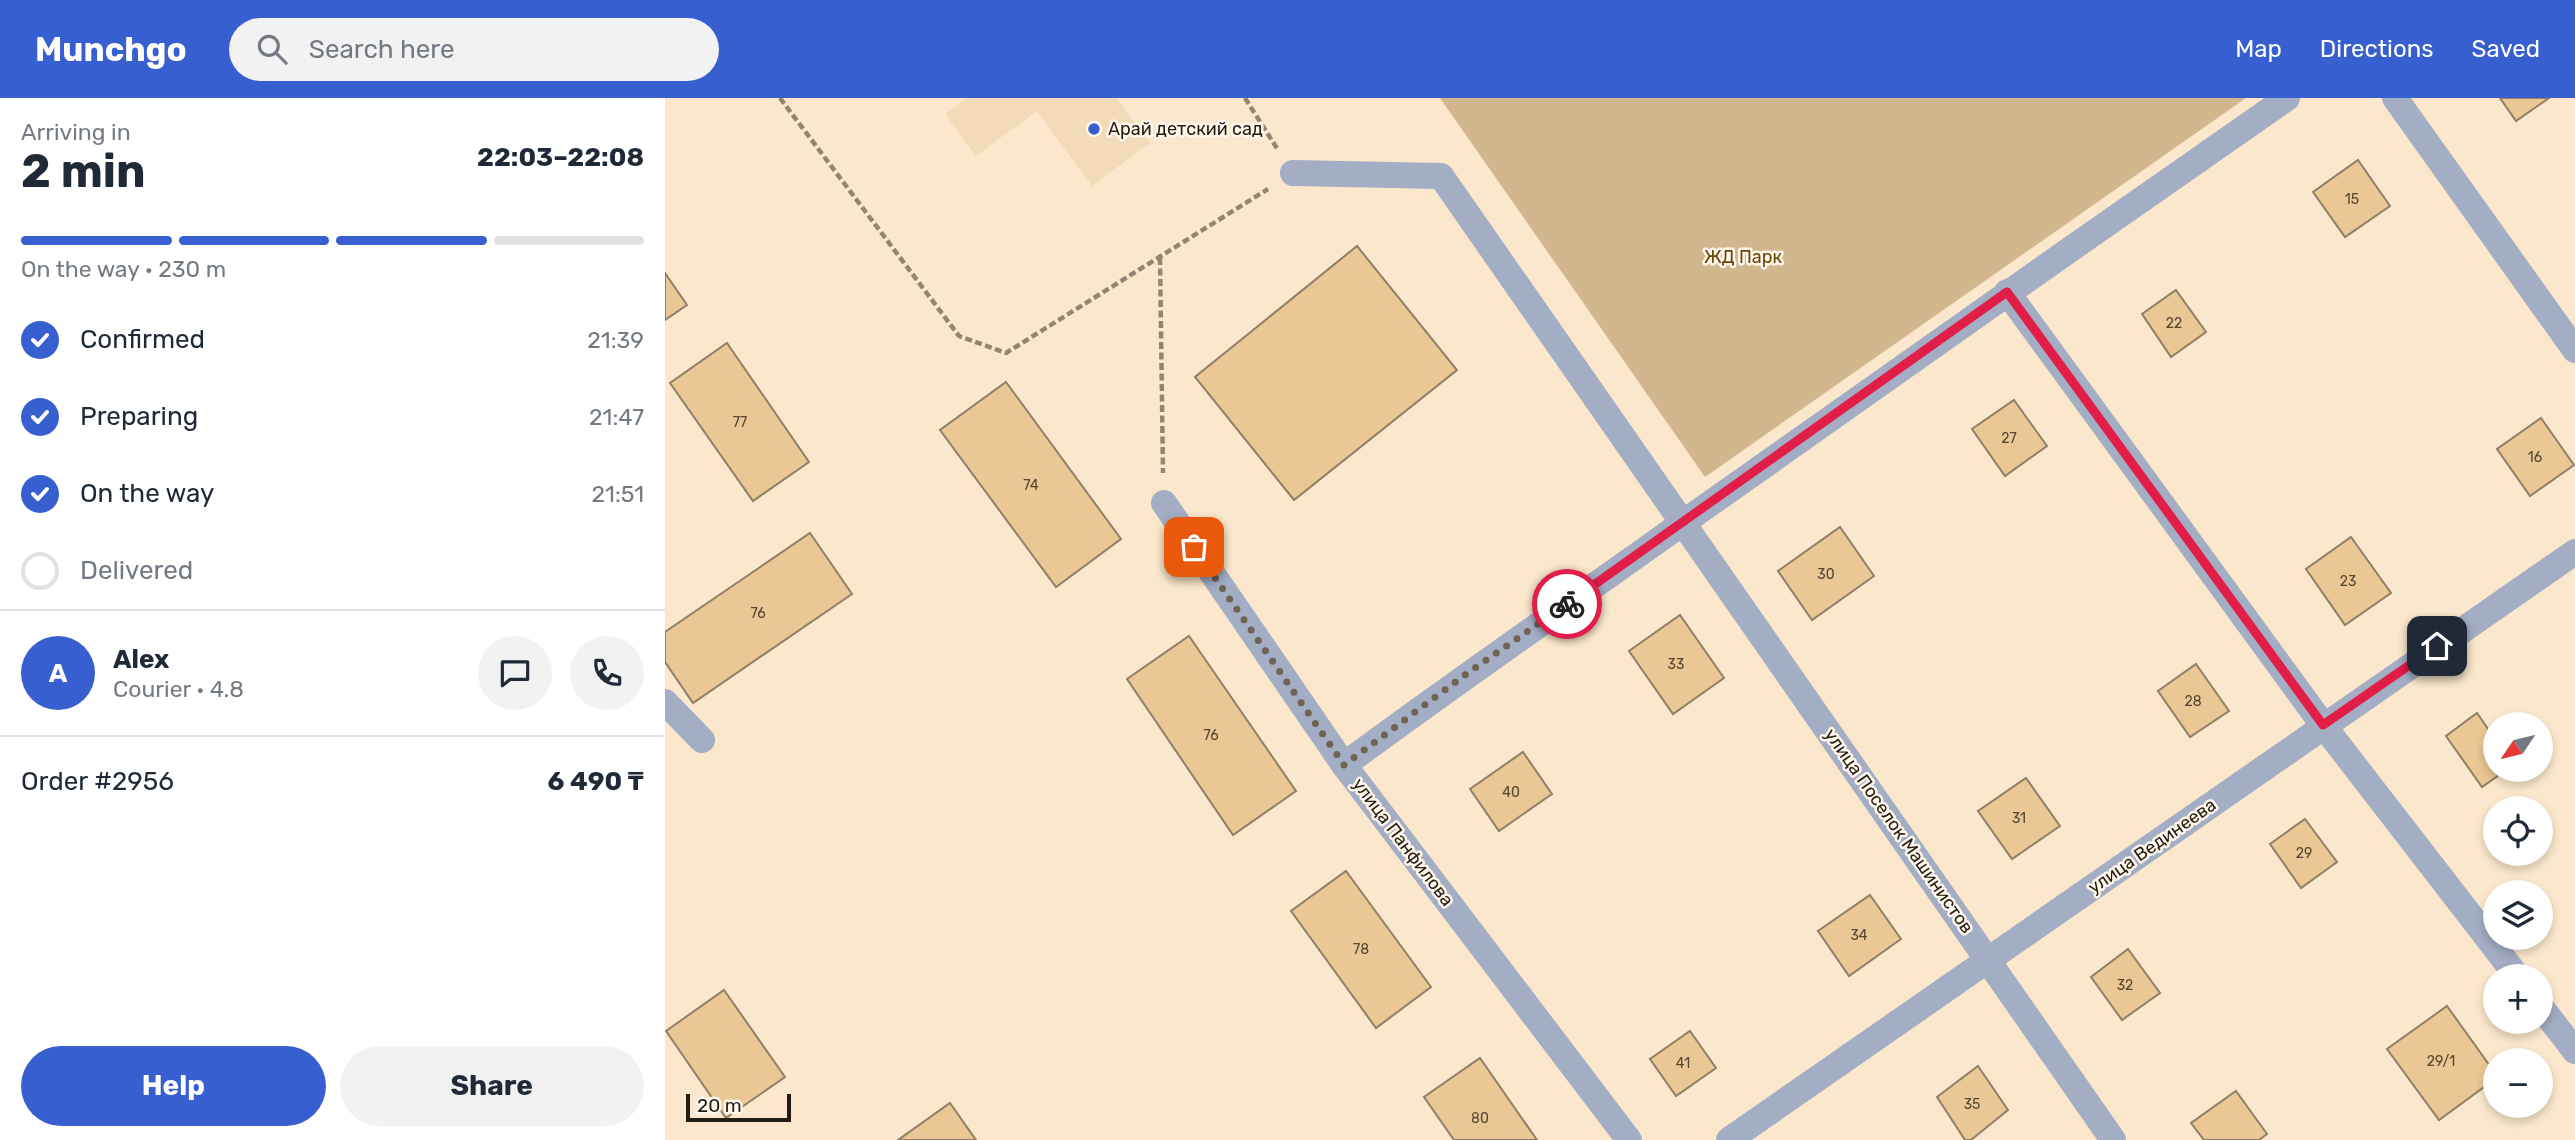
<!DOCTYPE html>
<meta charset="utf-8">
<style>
:root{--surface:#fff;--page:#f2f2f3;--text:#1f2937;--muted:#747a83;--line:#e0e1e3;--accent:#375fcf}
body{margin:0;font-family:Rubik,sans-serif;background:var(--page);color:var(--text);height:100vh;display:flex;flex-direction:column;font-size:26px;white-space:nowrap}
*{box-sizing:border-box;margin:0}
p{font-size:23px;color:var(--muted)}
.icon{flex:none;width:38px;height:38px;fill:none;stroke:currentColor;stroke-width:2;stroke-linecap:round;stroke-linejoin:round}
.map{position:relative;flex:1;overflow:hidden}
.details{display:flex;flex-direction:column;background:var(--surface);width:665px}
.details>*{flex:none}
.needle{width:46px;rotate:235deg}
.tools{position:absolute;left:1818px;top:614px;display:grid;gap:14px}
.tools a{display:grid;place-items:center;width:70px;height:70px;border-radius:50%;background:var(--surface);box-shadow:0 4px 10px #0003;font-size:35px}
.scale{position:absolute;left:21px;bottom:18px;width:105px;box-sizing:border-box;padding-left:7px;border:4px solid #231c12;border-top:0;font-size:19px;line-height:24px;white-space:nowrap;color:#231c12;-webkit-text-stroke:5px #fff7ec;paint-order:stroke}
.pin{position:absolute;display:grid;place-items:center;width:60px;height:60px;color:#fff;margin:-30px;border-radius:14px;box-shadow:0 4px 10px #0006}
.courier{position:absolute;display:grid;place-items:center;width:70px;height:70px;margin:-35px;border:5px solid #e11d48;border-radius:50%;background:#fff;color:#222;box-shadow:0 2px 9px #0007}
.head em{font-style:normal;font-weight:700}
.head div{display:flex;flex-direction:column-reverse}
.head{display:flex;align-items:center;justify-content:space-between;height:119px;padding:0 21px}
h1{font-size:46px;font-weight:700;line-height:52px}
.bar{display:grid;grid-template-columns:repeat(4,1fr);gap:10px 7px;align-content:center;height:84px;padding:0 21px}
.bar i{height:9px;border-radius:5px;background:var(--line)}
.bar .on{background:var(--accent)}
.bar p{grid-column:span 4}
.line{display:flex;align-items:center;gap:18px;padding:0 21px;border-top:2px solid var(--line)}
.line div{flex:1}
.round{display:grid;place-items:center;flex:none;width:74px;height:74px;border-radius:37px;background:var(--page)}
ol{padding:0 21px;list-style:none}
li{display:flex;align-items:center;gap:21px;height:77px}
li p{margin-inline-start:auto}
li .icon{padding:7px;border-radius:50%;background:var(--accent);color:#fff;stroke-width:4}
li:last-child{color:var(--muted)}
li i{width:38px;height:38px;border:4px solid var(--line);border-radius:50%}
.cta{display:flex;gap:14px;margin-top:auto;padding:14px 21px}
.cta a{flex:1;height:80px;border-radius:42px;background:var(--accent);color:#fff;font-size:28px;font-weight:700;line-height:80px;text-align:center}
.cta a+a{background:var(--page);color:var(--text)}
header{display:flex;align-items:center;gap:42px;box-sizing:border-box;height:98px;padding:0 35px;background:var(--accent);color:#fff}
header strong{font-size:33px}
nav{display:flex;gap:38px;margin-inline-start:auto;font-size:24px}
.search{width:490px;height:63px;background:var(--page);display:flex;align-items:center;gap:18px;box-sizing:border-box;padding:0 24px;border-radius:38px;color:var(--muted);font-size:26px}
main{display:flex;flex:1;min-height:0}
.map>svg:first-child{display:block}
.built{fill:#f3dbba}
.green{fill:#d2b68e}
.building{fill:#eac794;stroke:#907f66;stroke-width:2}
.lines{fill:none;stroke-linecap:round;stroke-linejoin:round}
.path{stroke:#928572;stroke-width:4.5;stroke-dasharray:7 3.5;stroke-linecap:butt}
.street{stroke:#a3adc4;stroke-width:26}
.done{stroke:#6f6353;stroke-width:7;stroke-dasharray:0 12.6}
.route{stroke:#e11d48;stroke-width:9}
.poi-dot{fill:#375fcf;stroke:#fff7ec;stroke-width:2.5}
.labels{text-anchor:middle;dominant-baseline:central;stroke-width:5;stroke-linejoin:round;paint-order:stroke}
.number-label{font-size:14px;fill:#554732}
.poi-label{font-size:18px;fill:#231c12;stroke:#fff7ec;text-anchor:start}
.park-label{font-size:18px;fill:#674504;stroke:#fff7ec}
.street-label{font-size:18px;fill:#231c12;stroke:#fff7ec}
</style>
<header>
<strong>Munchgo</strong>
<div class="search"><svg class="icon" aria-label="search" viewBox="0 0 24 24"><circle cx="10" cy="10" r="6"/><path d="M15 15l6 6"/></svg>Search here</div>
<nav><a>Map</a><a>Directions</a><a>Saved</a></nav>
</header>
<main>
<section class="details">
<div class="head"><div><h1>2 min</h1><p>Arriving in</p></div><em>22:03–22:08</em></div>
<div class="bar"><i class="on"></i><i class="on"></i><i class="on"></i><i></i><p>On the way · 230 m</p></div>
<ol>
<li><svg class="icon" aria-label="check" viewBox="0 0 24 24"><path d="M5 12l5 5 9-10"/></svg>Confirmed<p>21:39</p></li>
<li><svg class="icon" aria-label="check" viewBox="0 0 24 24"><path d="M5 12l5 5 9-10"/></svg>Preparing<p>21:47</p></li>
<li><svg class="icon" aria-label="check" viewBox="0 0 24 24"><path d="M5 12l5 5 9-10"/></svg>On the way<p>21:51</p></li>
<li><i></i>Delivered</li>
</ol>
<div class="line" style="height:126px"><b class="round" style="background:var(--accent);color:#fff">A</b><div><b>Alex</b><p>Courier · 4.8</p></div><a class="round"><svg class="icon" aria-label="chat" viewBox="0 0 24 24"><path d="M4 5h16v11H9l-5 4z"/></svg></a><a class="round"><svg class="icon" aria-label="phone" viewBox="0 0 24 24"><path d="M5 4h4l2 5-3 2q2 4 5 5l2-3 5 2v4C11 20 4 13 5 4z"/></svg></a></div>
<div class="line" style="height:91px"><div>Order #2956</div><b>6 490 ₸</b></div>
<div class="cta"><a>Help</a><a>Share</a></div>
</section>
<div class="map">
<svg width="1910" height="1042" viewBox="0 0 1910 1042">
<rect width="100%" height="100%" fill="#fbe8cc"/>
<polygon class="built" points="302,0 451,0 485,45 427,88 372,13 311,58 280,16"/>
<polygon class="green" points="775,0 1581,0 1040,379"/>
<g class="building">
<polygon points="1835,0 1884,0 1851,23"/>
<polygon points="1693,62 1725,108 1680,139 1648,94"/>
<polygon points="692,148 792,272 629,402 530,279"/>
<polygon points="0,175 22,207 0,222"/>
<polygon points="1511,192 1541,234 1506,259 1477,216"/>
<polygon points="62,245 144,364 88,403 5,285"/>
<polygon points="341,284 456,441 391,489 275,332"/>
<polygon points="1349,302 1382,348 1340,378 1307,331"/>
<polygon points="1876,320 1909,367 1865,398 1832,351"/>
<polygon points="1175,429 1209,478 1147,522 1113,473"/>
<polygon points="145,435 187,496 28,605 0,564 0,534"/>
<polygon points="1686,439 1726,495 1680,527 1641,471"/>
<polygon points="1015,517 1059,580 1008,616 964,553"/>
<polygon points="524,538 631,693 568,737 462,581"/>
<polygon points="1531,566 1564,613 1525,639 1493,593"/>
<polygon points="1812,615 1830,641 1830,672 1841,672 1817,689 1781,638"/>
<polygon points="858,654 887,696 834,733 805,691"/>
<polygon points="1361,680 1395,728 1347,761 1313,713"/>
<polygon points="1640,721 1672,764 1636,790 1605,746"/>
<polygon points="681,773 766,889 711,930 626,813"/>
<polygon points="1205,797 1236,841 1184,878 1153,833"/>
<polygon points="1463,851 1495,895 1457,922 1426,879"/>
<polygon points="59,892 120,979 61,1020 1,933"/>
<polygon points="1782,908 1830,975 1830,981 1774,1022 1722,951"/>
<polygon points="1025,933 1051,970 1011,998 985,961"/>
<polygon points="815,960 872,1042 789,1042 759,999"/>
<polygon points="1313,968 1343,1012 1306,1042 1300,1042 1272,999"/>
<polygon points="1571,993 1602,1036 1594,1042 1539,1042 1526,1025"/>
<polygon points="285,1005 311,1042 233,1042"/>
</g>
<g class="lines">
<g class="path">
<polyline points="115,0 294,238 341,255 603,91"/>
<polyline points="580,0 613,52"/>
<polyline points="495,160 498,375"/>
</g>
<g class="street">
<polyline points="1730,0 1910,252"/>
<polyline points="628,75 776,78 1448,1042"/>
<polyline points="1342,194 1658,627 1852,878"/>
<polyline points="499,405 679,667 964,1042"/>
<polyline points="0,604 37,642"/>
<path d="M679,667C791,584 906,505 1019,424C1220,282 1420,140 1622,0"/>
<polyline points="1876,909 1910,953"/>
<path d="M1064,1042C1347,848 1627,648 1910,454"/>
</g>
</g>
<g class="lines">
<polyline class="done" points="529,449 679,667 804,574 902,506"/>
<polyline class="route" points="902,506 1342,194 1658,627 1772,548"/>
</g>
<circle class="poi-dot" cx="429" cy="31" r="7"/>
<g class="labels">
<g class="number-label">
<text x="1687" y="101">15</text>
<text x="1509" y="225">22</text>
<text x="75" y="324">77</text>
<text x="1344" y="340">27</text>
<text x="1870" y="359">16</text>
<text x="366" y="387">74</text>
<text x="1161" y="476">30</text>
<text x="1683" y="483">23</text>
<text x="93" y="515">76</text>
<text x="1011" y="566">33</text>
<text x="1528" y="603">28</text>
<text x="546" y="637">76</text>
<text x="846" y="694">40</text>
<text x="1354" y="720">31</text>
<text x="1639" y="755">29</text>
<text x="1194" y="837">34</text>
<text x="696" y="851">78</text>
<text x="1460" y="887">32</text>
<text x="1776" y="963">29/1</text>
<text x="1018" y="965">41</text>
<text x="1307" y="1006">35</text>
<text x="815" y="1020">80</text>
</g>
<g class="poi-label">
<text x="443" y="31">Арай детский сад</text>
</g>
<g class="park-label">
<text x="1078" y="159">ЖД Парк</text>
</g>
<g class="street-label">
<text transform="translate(1234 733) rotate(55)">улица Поселок Машинистов</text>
<text transform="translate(738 744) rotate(53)">улица Панфилова</text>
<text transform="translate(1487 748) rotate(-35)">улица Вединеева</text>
</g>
</g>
</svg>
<div class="tools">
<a><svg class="needle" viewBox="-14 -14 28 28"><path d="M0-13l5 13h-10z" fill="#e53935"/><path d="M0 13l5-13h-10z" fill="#747a83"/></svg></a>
<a><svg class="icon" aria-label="locate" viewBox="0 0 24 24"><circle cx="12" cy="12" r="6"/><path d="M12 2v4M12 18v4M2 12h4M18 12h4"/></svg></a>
<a><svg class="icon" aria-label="layers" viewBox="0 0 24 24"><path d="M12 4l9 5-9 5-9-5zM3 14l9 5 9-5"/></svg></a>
<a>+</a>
<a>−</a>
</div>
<div class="scale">20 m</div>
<div class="pin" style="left:529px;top:449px;background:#ea580c"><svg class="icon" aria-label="bag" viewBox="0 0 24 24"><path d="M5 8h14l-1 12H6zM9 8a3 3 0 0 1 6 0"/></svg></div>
<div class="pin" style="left:1772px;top:548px;background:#1f2937"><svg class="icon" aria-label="home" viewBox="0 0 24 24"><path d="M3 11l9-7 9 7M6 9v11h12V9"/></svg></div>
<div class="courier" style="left:902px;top:506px"><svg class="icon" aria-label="bike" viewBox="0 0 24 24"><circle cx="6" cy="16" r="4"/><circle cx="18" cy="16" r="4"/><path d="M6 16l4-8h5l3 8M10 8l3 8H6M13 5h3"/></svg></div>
</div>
</main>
